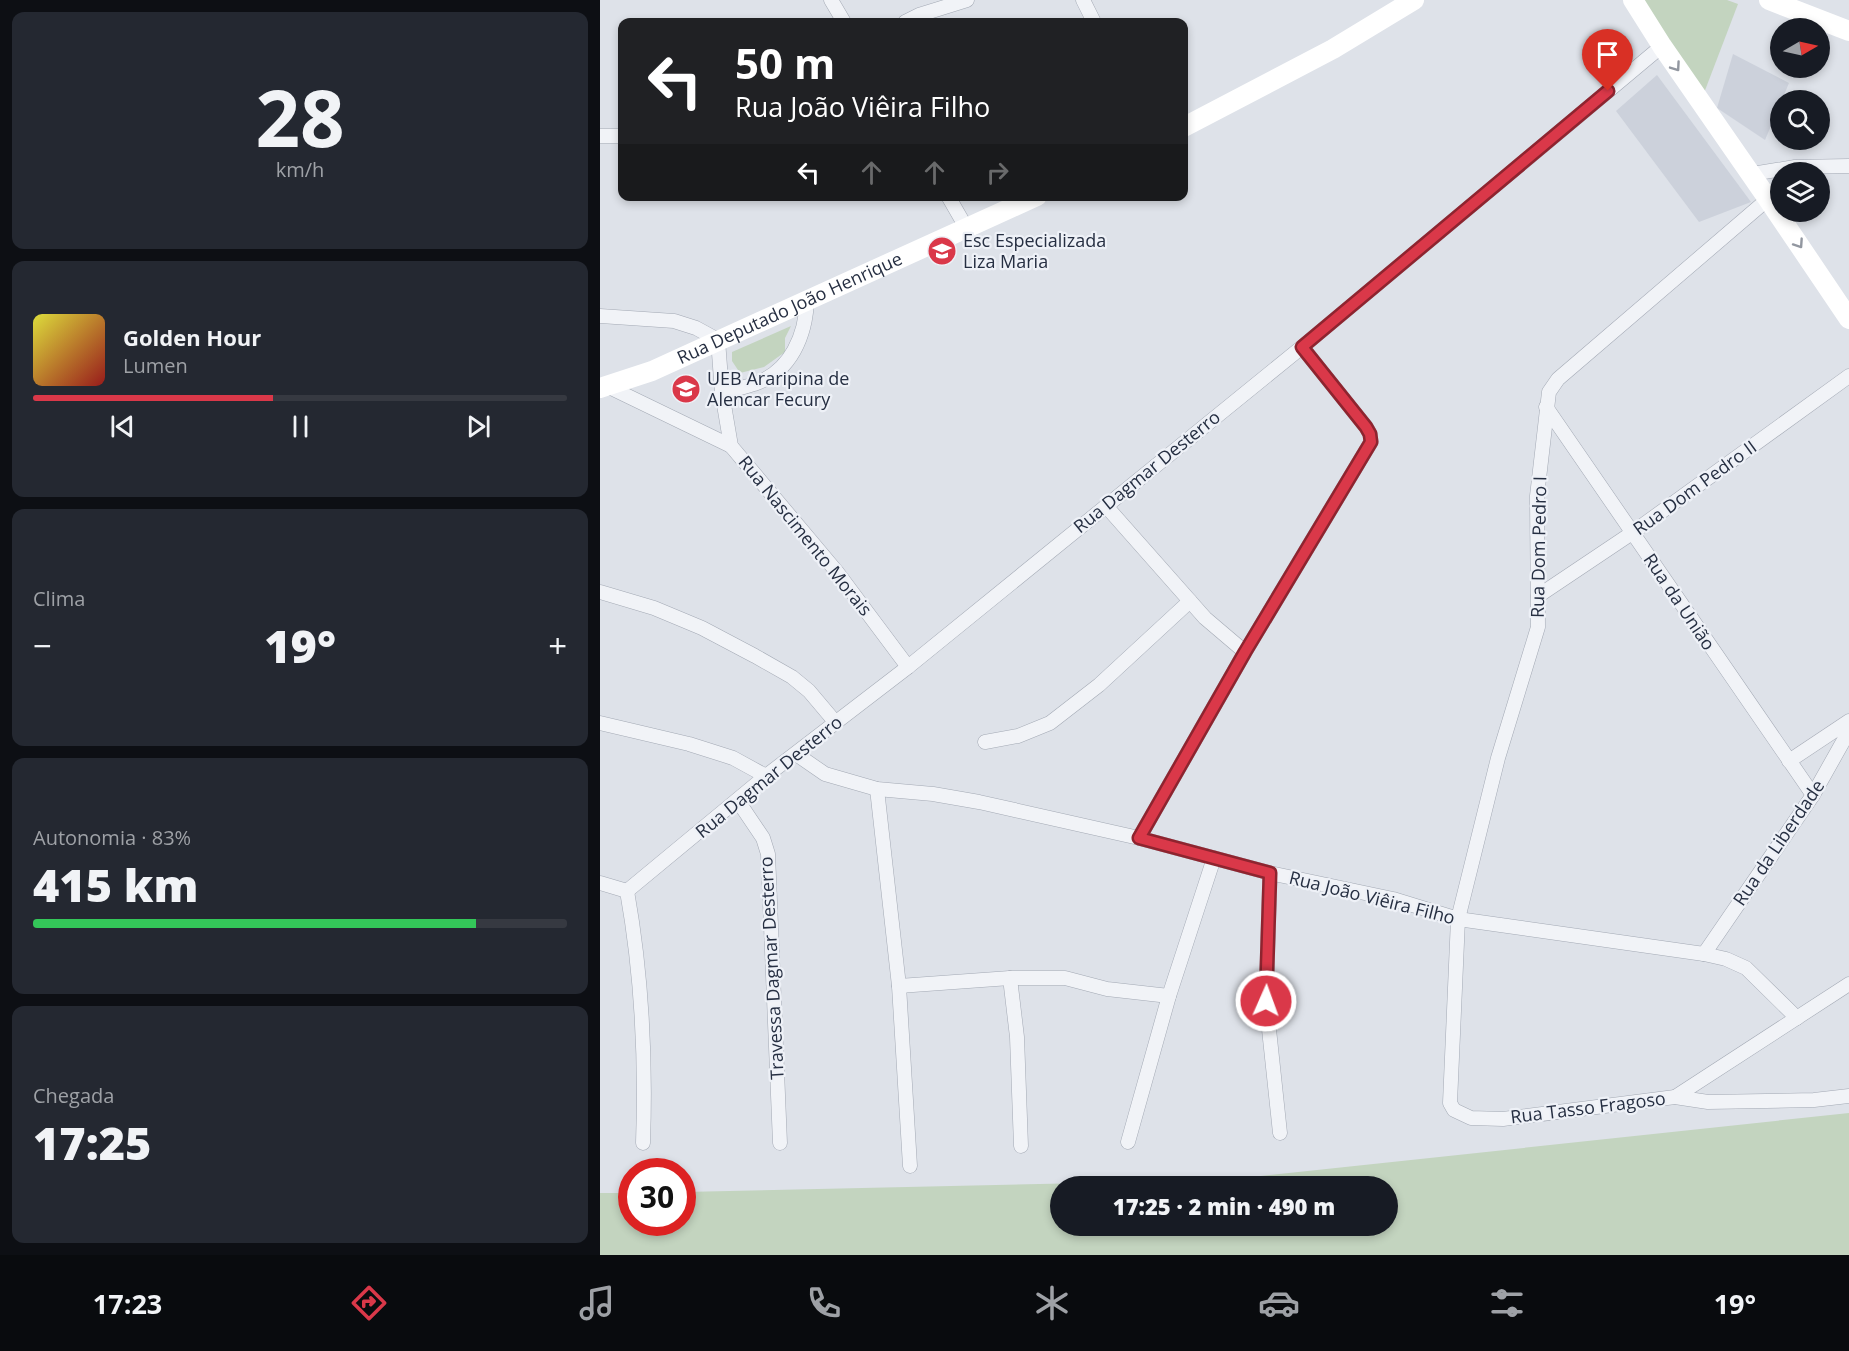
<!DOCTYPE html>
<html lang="pt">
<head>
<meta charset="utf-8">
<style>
  body { margin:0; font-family:"Open Sans",sans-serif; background:#242831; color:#f1f3f6; height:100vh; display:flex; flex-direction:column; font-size:22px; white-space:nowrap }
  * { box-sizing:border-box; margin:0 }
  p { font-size:20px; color:#9ea1a6 }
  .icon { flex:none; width:33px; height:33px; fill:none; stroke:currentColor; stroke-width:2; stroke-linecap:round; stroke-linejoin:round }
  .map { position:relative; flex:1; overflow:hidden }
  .sheet { display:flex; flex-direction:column; gap:12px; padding:12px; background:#0d0f14; width:600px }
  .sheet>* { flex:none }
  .banner { position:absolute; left:18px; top:18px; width:570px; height:183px; border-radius:12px; box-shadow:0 3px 9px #0003; background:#202124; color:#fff; overflow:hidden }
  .needle { width:39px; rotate:81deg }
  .controls { position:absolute; left:1170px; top:18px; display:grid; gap:12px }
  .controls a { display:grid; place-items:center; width:60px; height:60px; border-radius:50%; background:#171b24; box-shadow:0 3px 9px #0003; font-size:30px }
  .speed { position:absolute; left:18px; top:1158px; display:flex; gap:12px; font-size:30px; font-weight:700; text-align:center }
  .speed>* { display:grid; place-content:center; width:78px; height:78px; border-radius:50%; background:#171b24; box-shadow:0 3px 9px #0003; line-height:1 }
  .speed .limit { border:9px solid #d22; background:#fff; color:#111 }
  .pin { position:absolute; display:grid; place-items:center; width:51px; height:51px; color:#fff; margin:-62px -26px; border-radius:50% 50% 50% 0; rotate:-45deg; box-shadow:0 0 6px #0007 }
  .pin .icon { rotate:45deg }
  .me { position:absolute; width:66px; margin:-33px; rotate:2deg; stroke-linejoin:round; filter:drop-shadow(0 0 4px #0008) }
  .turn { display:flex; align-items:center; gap:21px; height:126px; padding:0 18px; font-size:27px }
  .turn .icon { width:78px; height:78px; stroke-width:2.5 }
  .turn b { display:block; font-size:42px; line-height:51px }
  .lanes { display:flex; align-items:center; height:57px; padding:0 18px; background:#0003; justify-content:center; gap:30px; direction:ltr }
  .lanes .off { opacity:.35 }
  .big { font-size:45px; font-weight:800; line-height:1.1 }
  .sheet .card { flex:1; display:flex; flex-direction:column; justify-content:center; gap:9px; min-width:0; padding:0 21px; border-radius:12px; background:#242831 }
  .sheet .dial { align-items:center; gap:0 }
  .dial b { font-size:78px; line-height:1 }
  .song { display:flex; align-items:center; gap:18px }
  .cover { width:72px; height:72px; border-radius:9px; background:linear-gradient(135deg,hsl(60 70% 55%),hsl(0 70% 35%)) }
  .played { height:6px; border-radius:3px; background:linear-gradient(90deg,#da3849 45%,#363941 45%) }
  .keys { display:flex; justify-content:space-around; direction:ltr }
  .heat { display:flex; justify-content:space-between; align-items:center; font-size:33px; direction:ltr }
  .charge { height:9px; border-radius:4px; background:linear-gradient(90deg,#34c759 83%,#363941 0) }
  .trip { position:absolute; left:450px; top:1176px; width:348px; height:60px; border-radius:30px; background:#171b24; box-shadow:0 3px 9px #0003; font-weight:800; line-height:60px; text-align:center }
  .tab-bar { display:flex; height:96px; justify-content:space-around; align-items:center; background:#090b0e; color:#9ea1a6 }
  .tab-bar .icon { width:42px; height:42px }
  .tab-bar .active { color:#da3849 }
  .tab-bar b { font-size:27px; color:#f1f3f6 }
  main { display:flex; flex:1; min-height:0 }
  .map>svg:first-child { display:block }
</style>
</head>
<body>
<main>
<section class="sheet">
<div class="card dial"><b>28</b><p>km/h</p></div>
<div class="card">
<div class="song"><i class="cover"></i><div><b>Golden Hour</b><p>Lumen</p></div></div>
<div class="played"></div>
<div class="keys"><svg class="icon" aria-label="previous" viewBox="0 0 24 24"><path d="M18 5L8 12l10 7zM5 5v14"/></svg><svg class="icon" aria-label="pause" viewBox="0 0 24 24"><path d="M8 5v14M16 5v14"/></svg><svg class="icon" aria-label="next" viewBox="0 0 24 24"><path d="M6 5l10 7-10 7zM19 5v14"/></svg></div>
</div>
<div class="card"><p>Clima</p>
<div class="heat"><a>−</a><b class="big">19°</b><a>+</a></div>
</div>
<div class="card"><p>Autonomia · 83%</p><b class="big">415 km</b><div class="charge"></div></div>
<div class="card"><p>Chegada</p><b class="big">17:25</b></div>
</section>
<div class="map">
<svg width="1249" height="1255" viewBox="0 0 1249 1255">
  <rect width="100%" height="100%" fill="#dee2e9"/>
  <!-- built -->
  <g fill="#ccd1db">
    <polygon points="1133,54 1189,83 1165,140 1117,108"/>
    <polygon points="1057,75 1151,202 1099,222 1016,111"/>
  </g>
  <!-- green -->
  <g fill="#c3d4bf" fill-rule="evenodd">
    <polygon points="1041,0 1127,0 1138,4 1104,93"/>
    <polygon points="191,326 185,338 185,352 164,367 140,373 132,361 132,352"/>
    <path d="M1249,1113V1255H0V1193H31L32,1222H82L83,1192L624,1180ZM460,1186H788V1226H460Z"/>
  </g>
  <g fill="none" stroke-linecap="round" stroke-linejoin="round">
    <!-- minor casing -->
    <g stroke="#a3a9b4" stroke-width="15">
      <g id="minor">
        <polyline points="231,0 244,22"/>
        <polyline points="483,0 494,22"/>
        <polyline points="305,22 319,15 367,0"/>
        <polyline points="0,136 22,136"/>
        <polyline points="1152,174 1195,167 1249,166"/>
        <polyline points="348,196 367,229"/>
        <polyline points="1168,199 958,379 949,392 937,496 938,627 898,758 858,919 850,1103 854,1110 871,1118 903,1119 1075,1097 1108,1102 1214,1100 1249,1096"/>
        <polyline points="0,316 74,321 96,328 118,340 122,393 131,446 237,572 308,667"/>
        <polyline points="7,386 131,446"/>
        <path d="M122,393C132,390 143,388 154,384C191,372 206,335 207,299"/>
        <polyline points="946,407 1213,795"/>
        <polyline points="506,506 605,618 645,652"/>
        <polyline points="0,592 54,608 102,628 155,656 192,677 209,691 236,723"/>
        <polyline points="938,596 1032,533 1249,376"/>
        <polyline points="0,723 89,744 133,758 166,776"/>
        <polyline points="385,742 418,736 450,723 499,685 590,601"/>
        <polyline points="196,754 225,774 277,789 333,794 379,802 539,838 670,873 793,899 858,919 1104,954 1126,959 1146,968 1197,1018"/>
        <polyline points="1189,761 1249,721"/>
        <polyline points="277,789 299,986 310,1166"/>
        <polyline points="138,801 163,838 168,854 180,1143"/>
        <polyline points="539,838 645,652 771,442 770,434 766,427 702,347"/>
        <polyline points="670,873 666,1001 680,1133"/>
        <polyline points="0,883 27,891"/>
        <polyline points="27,891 166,776 308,667 702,347 1062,46"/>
        <path d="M27,891C42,975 46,1058 43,1143"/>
        <polyline points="1104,954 1213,795 1249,731"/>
        <polyline points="410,978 417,1037 421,1146"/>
        <polyline points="299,986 410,978 465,978 507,989 569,996"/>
        <polyline points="1075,1097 1249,984"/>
        <polyline points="528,1142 569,996 614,858"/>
      </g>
    </g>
    <!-- minor -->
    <use href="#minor" stroke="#f1f3f7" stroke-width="14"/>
    <!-- secondary -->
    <g stroke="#fff" stroke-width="20">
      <polyline points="1033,0 1062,46 1168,199 1249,319"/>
      <polyline points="1169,0 1249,31"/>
      <polyline points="584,127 733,49 814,0"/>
      <path id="s1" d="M0,388L52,371L437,196"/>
    </g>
  </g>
  <!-- one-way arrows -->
  <defs><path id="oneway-chevron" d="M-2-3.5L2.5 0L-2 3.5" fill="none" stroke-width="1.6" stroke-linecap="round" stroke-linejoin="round" transform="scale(1.5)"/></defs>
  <g stroke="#9297a0">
    <use href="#oneway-chevron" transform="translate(1076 67) rotate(55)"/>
    <use href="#oneway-chevron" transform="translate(1199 244) rotate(56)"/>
  </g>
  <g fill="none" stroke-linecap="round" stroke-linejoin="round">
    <!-- route casing -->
    <g stroke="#8e242f" stroke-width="15">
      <polyline id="route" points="666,1001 670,873 539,838 645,652 771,442 770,434 766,427 702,347 1008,91"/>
    </g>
    <!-- route -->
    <use href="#route" stroke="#da3849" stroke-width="10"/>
  </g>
  <!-- icons -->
  <defs>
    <g id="school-disc" transform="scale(1.5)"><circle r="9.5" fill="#da3849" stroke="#eef1f7"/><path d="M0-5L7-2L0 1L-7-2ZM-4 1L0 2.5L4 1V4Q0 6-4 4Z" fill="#fff"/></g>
  </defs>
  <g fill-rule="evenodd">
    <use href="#school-disc" x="342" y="251"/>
    <use href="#school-disc" x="86" y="389"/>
  </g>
  <g text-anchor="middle" stroke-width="4.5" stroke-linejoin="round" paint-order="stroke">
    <!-- poi labels -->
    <g font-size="18" fill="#262f42" stroke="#eef1f7" text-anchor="start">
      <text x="363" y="247">Esc Especializada<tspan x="363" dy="21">Liza Maria</tspan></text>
      <text x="107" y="385">UEB Araripina de<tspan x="107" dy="21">Alencar Fecury</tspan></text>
    </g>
    <!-- street labels -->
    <g font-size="18" fill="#262f42" stroke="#eef1f7">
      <text dy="6" stroke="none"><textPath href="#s1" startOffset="206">Rua Deputado João Henrique</textPath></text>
      <text transform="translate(547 472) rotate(-39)" y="6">Rua Dagmar Desterro</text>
      <text transform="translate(1095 488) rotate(-36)" y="6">Rua Dom Pedro II</text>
      <text transform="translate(205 536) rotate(51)" y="6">Rua Nascimento Morais</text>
      <text transform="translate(939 547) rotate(-89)" y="6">Rua Dom Pedro I</text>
      <text transform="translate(1079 602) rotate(56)" y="6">Rua da União</text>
      <text transform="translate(169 777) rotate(-39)" y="6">Rua Dagmar Desterro</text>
      <text transform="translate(1179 843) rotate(-56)" y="6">Rua da Liberdade</text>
      <text transform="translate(772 898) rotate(14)" y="6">Rua João Viêira Filho</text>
      <text transform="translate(172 968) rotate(-93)" y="6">Travessa Dagmar Desterro</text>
      <text transform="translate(988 1108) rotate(-7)" y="6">Rua Tasso Fragoso</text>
    </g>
  </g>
</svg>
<div class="controls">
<a><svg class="needle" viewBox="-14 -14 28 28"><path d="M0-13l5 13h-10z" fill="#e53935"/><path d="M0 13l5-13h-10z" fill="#9ea1a6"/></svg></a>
<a><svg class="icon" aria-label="search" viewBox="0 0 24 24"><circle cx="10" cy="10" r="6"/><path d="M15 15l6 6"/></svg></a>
<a><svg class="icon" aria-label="layers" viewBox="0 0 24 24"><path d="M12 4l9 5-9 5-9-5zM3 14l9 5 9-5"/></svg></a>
</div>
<div class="speed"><div class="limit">30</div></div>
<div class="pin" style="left:1008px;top:91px;background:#d93025"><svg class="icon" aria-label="arrive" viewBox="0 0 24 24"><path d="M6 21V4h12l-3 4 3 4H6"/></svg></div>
<svg class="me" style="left:666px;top:1001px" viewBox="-20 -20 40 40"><circle r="17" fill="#da3849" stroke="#fff" stroke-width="3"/><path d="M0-11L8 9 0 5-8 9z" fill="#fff"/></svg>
<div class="trip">17:25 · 2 min · 490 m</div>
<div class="banner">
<div class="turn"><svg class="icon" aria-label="left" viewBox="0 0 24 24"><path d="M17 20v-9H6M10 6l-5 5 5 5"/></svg><div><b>50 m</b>Rua João Viêira Filho</div></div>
<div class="lanes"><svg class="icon" aria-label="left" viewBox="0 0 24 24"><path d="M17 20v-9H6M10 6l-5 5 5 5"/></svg><svg class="icon off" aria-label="ahead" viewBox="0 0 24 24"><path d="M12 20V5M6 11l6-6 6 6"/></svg><svg class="icon off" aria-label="ahead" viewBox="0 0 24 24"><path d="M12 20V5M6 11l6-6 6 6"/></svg><svg class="icon off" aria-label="right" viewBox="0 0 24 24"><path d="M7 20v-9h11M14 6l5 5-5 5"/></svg></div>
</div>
</div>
</main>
<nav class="tab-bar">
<b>17:23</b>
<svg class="icon active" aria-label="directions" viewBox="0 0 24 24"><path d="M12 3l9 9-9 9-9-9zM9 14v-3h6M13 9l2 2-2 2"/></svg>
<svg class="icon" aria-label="music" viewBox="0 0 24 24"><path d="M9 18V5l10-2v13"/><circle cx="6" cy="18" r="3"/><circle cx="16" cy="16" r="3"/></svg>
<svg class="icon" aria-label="phone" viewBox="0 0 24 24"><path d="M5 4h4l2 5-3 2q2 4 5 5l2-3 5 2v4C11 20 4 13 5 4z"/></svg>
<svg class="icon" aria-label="climate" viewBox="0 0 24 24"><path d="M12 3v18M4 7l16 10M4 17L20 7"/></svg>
<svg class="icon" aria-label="car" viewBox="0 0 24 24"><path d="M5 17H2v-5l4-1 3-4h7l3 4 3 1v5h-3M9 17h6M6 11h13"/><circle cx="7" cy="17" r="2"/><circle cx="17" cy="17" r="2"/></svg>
<svg class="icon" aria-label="filters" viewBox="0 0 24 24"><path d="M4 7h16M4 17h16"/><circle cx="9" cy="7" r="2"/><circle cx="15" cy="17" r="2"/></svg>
<b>19°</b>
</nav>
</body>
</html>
